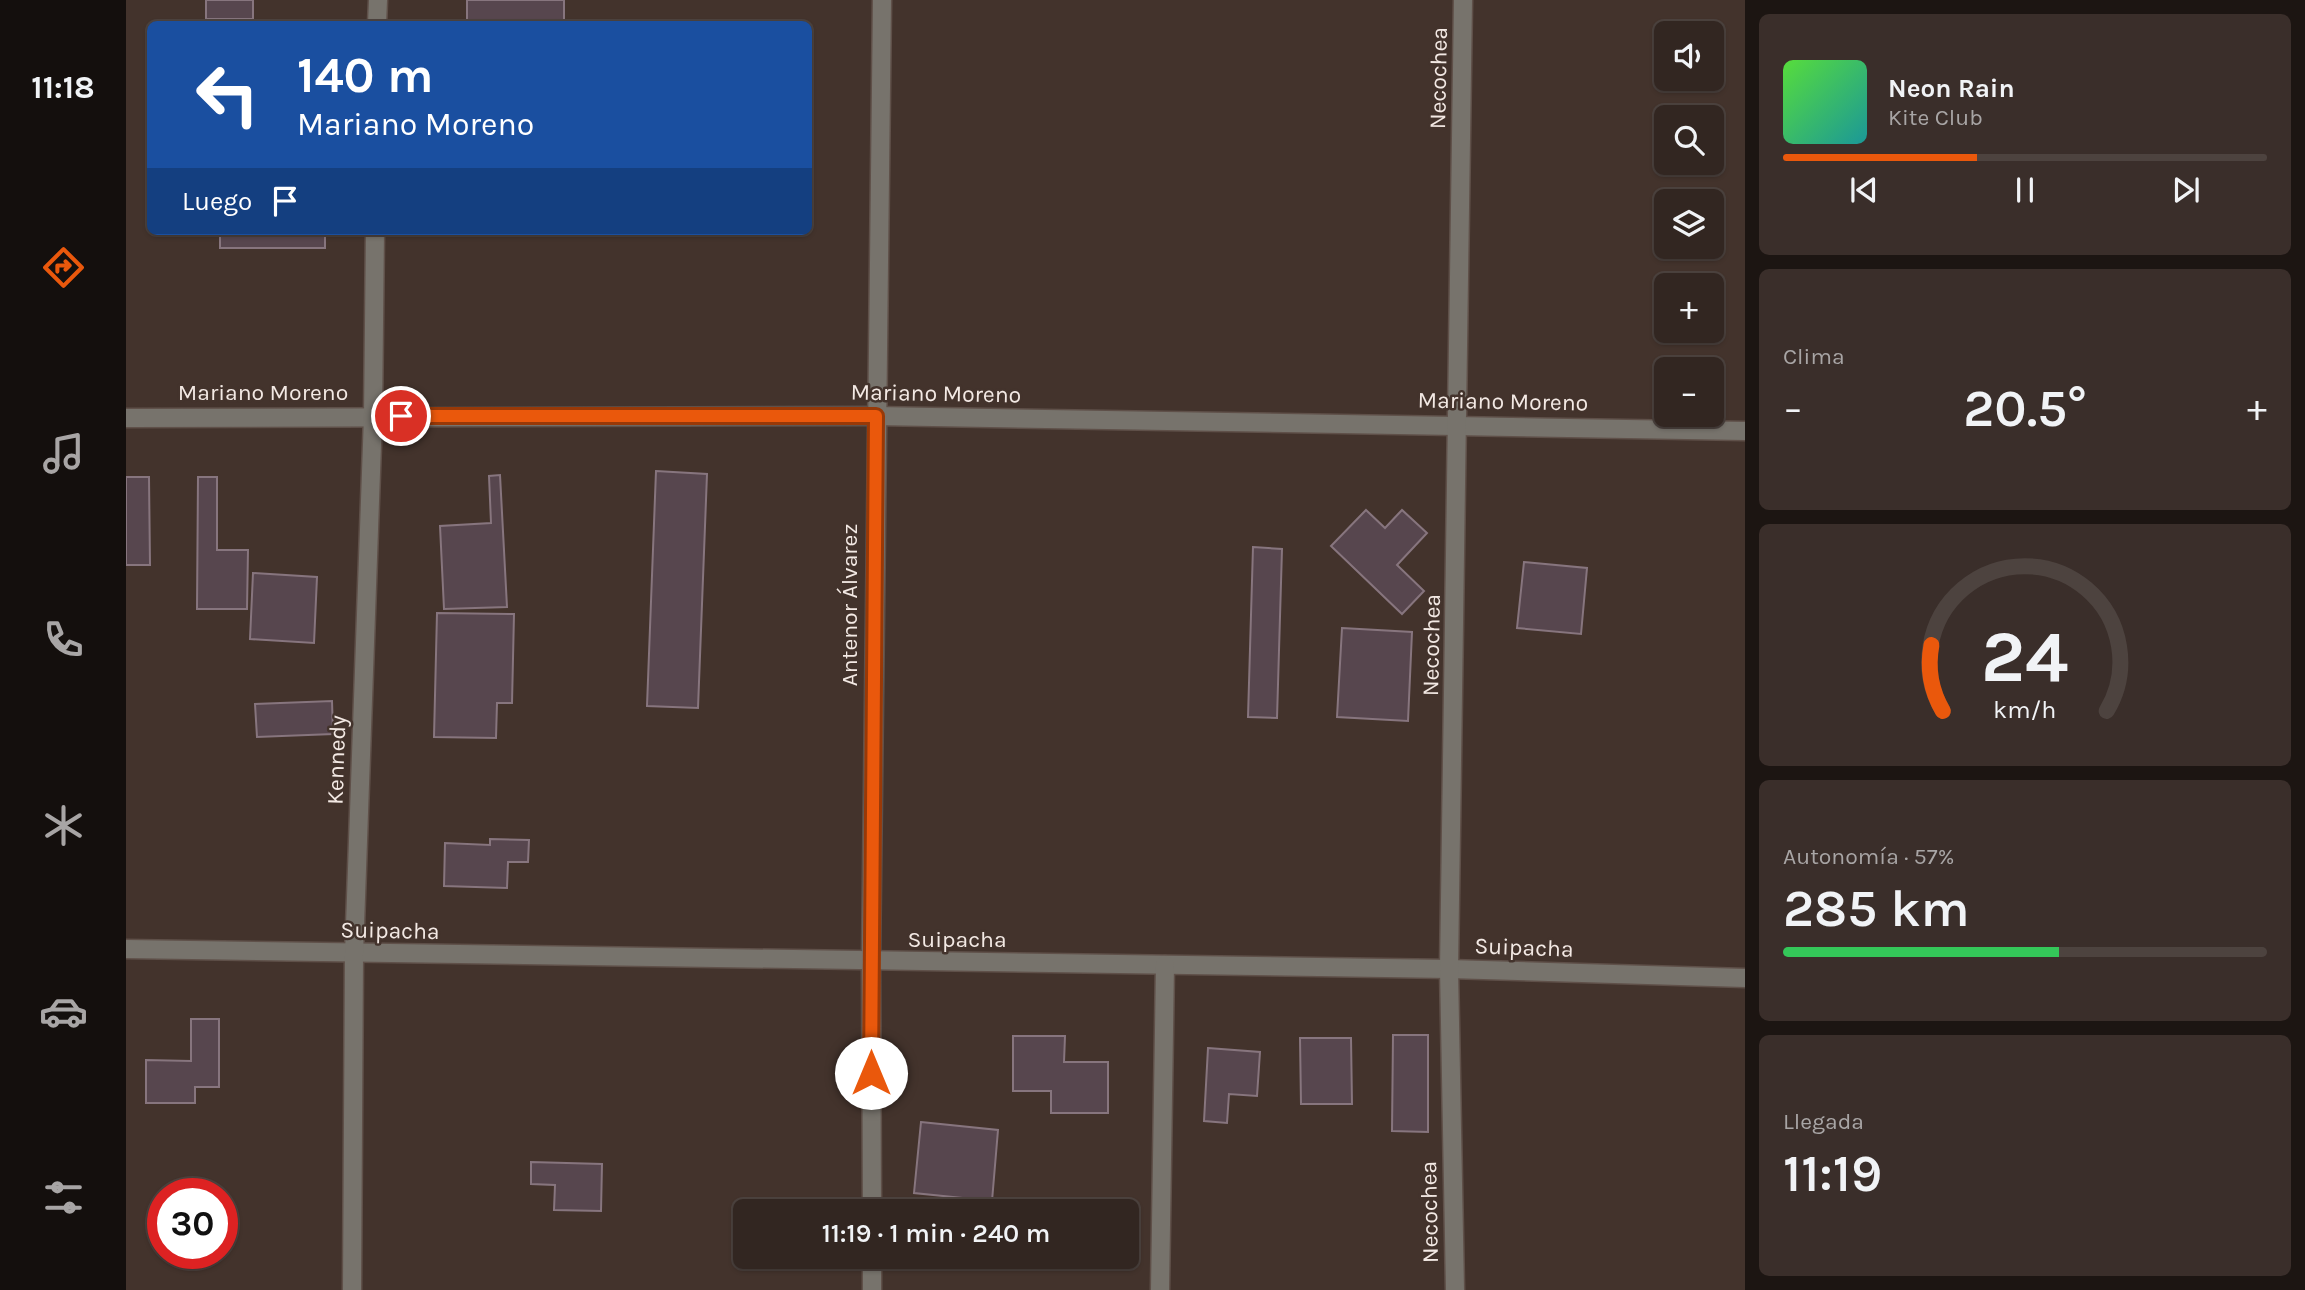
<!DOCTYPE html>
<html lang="es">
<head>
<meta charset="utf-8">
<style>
  body { margin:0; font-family:Karla,sans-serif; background:#3a2e2a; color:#f1f3f6; height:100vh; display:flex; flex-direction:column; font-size:26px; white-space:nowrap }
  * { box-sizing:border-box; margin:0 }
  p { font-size:23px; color:#a8a5a5 }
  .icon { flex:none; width:38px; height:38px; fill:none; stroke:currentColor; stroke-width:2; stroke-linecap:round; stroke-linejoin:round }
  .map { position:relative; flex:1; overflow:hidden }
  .panel { display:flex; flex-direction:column; gap:14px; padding:14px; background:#1c1512; width:560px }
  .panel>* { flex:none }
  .top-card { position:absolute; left:21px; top:21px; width:665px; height:214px; border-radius:10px; box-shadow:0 2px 5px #0004,0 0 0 2px #4d433f; background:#1a4fa0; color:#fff; overflow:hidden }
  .controls { position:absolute; left:1528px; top:21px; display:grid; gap:14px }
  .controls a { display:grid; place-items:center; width:70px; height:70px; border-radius:10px; background:#322621; box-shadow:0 2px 5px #0004,0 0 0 2px #4d433f; font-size:35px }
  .speed { position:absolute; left:21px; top:1178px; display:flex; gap:14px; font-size:35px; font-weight:700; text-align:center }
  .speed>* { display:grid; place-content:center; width:91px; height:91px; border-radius:50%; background:#322621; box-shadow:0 2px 5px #0004,0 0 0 2px #4d433f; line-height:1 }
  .speed .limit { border:10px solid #d22; background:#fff; color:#111 }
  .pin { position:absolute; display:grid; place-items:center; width:60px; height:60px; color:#fff; margin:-30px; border:4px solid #fff; border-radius:50%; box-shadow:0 2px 7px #0007 }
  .me { position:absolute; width:77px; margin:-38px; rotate:0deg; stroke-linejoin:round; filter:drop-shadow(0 0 5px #0008) }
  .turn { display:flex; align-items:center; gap:24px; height:147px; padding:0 35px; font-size:32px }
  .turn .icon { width:91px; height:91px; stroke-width:2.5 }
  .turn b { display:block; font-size:49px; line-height:60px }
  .then { display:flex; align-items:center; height:66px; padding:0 35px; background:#0003; gap:14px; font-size:26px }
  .big { font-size:52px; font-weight:600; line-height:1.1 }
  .panel .widget { flex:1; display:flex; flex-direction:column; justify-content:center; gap:10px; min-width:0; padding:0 24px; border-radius:10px; background:#3a2e2a }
  .panel .dial { align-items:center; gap:0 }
  .dial svg { height:182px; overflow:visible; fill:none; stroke:#4d433f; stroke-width:7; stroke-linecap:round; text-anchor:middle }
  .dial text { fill:#f1f3f6; stroke:none }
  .song { display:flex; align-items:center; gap:21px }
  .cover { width:84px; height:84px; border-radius:10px; background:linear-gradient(135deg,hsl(110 70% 55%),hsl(180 70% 35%)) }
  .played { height:7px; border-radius:4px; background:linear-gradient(90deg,#ea580c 40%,#4d433f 40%) }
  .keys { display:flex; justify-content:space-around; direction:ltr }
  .heat { display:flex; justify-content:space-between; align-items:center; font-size:38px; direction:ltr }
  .charge { height:10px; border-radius:5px; background:linear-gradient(90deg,#34c759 57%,#4d433f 0) }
  .trip { position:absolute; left:607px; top:1199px; width:406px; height:70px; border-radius:10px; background:#322621; box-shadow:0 2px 5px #0004,0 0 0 2px #4d433f; font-weight:600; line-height:70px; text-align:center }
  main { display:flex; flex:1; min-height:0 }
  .menu { display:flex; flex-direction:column; width:126px; justify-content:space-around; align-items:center; background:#140f0d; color:#a8a5a5 }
  .menu .icon { width:49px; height:49px }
  .menu .active { color:#ea580c }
  .menu b { font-size:32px; color:#f1f3f6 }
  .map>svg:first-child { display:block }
</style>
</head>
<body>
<main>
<nav class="menu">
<b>11:18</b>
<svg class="icon active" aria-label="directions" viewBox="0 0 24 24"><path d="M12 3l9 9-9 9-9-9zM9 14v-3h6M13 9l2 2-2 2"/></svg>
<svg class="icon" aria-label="music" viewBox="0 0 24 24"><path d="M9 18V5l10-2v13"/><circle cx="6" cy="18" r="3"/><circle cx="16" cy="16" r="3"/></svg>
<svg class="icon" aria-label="phone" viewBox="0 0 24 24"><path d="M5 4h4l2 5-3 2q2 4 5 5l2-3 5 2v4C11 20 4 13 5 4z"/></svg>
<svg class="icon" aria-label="climate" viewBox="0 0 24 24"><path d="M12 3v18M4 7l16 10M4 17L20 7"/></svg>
<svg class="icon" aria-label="car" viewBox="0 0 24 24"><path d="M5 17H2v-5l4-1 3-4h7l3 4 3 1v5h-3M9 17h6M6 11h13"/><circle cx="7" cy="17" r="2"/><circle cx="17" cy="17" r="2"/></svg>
<svg class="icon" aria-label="filters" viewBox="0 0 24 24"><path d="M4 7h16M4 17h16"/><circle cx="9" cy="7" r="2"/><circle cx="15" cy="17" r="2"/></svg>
</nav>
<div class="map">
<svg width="1619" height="1290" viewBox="0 0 1619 1290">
  <rect width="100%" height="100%" fill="#43332c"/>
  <!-- building -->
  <g fill="#57464e" stroke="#87757e" stroke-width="2">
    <rect x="80" y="0" width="47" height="19"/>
    <polygon points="341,0 438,0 438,22 341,20"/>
    <rect x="94" y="231" width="105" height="17"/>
    <polygon points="530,471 581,474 572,708 521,706"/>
    <polygon points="374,475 381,607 318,609 314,526 365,523 363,476"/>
    <polygon points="0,477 23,477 24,565 0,565"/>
    <polygon points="72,477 91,477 91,550 122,550 121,609 71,609"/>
    <polygon points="1240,510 1259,528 1276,510 1301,533 1271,565 1298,591 1276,614 1205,546"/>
    <polygon points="1127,547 1156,549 1151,718 1122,717"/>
    <polygon points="1398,562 1461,568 1455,634 1391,628"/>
    <polygon points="127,573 191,577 188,643 124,639"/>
    <polygon points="311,613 388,614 386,703 371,703 370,738 308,737"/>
    <polygon points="1216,628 1286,632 1282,721 1211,717"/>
    <polygon points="206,701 207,734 131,737 129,704"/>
    <polygon points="364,839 403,840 402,862 382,862 381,888 318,886 319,843 364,845"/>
    <polygon points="65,1019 93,1019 93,1087 69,1087 69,1103 20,1103 20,1060 65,1061"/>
    <polygon points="1267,1035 1302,1035 1302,1132 1266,1131"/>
    <polygon points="887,1036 939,1036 938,1062 982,1062 982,1113 925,1113 925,1091 887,1091"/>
    <polygon points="1174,1038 1225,1038 1226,1104 1175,1104"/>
    <polygon points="1082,1048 1134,1052 1131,1096 1103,1094 1101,1123 1078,1121"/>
    <polygon points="795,1122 872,1130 866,1201 788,1193"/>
    <polygon points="405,1162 476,1164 475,1211 428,1210 429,1185 405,1184"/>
  </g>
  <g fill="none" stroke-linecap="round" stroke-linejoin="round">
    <!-- street casing -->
    <g stroke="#5f5049" stroke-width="21">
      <g id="street">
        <polyline points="251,24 252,0"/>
        <polyline points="0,418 750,416 1619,431"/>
        <polyline points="0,949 1323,969 1619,978"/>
        <polyline points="746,1211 745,963 756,0"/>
        <polyline points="746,1256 746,1290"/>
        <polyline points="226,1290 228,954 247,416 249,231"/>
        <polyline points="1034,1290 1039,965"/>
        <polyline points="1329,1290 1323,969 1337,0"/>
      </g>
    </g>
    <!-- street -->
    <use href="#street" stroke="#77736c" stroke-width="18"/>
  </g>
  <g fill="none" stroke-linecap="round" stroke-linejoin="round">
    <!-- route casing -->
    <g stroke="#983908" stroke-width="18">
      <polyline id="route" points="275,416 750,416 745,1073"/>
    </g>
    <!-- route -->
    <use href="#route" stroke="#ea580c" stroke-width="12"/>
  </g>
  <g text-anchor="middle" stroke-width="5" stroke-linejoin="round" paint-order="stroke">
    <!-- street labels -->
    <g font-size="23" fill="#f3e9e4" stroke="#43332c">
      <text transform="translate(1312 78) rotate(-89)" y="8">Necochea</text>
      <text x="137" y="400">Mariano Moreno</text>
      <text transform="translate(810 393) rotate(1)" y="8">Mariano Moreno</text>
      <text transform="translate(1377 401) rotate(1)" y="8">Mariano Moreno</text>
      <text transform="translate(723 605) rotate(-90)" y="8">Antenor Álvarez</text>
      <text transform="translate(1305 645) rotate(-89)" y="8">Necochea</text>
      <text transform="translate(210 760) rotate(-88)" y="8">Kennedy</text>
      <text transform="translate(264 930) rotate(1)" y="8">Suipacha</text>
      <text x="831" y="947">Suipacha</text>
      <text transform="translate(1398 947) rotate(2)" y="8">Suipacha</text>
      <text transform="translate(1303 1212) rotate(-91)" y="8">Necochea</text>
    </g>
  </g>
</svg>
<div class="controls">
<a><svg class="icon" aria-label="sound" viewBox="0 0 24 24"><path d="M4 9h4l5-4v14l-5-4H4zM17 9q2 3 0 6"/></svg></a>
<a><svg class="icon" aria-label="search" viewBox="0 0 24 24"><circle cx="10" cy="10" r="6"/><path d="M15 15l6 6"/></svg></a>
<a><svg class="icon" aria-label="layers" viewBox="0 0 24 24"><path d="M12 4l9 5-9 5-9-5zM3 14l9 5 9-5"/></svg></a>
<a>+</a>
<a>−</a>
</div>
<div class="speed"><div class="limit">30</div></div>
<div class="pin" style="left:275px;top:416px;background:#d93025"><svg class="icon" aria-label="arrive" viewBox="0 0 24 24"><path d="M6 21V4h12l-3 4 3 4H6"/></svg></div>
<svg class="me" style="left:745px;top:1073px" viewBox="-20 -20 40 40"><circle r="19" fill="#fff"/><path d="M0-13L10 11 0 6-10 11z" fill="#ea580c"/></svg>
<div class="trip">11:19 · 1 min · 240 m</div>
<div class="top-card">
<div class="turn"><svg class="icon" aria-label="left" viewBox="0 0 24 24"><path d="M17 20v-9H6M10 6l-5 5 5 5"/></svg><div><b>140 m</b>Mariano Moreno</div></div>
<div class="then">Luego<svg class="icon" aria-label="arrive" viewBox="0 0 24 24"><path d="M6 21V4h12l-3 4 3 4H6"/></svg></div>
</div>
</div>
<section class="panel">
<div class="widget">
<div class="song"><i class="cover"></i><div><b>Neon Rain</b><p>Kite Club</p></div></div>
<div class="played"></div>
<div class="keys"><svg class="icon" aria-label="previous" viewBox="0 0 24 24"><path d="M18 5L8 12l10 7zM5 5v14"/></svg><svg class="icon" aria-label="pause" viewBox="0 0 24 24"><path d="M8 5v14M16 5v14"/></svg><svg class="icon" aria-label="next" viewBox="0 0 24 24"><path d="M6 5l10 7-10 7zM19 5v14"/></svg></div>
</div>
<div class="widget"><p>Clima</p>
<div class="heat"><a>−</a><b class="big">20.5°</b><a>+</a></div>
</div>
<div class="widget dial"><svg viewBox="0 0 100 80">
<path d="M14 69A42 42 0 1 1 86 69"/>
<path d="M14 69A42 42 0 0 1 9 40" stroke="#ea580c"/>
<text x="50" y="56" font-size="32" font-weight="700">24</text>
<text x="50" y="72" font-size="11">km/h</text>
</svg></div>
<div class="widget"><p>Autonomía · 57%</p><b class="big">285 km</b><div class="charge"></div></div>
<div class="widget"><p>Llegada</p><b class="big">11:19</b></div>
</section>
</main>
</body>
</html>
